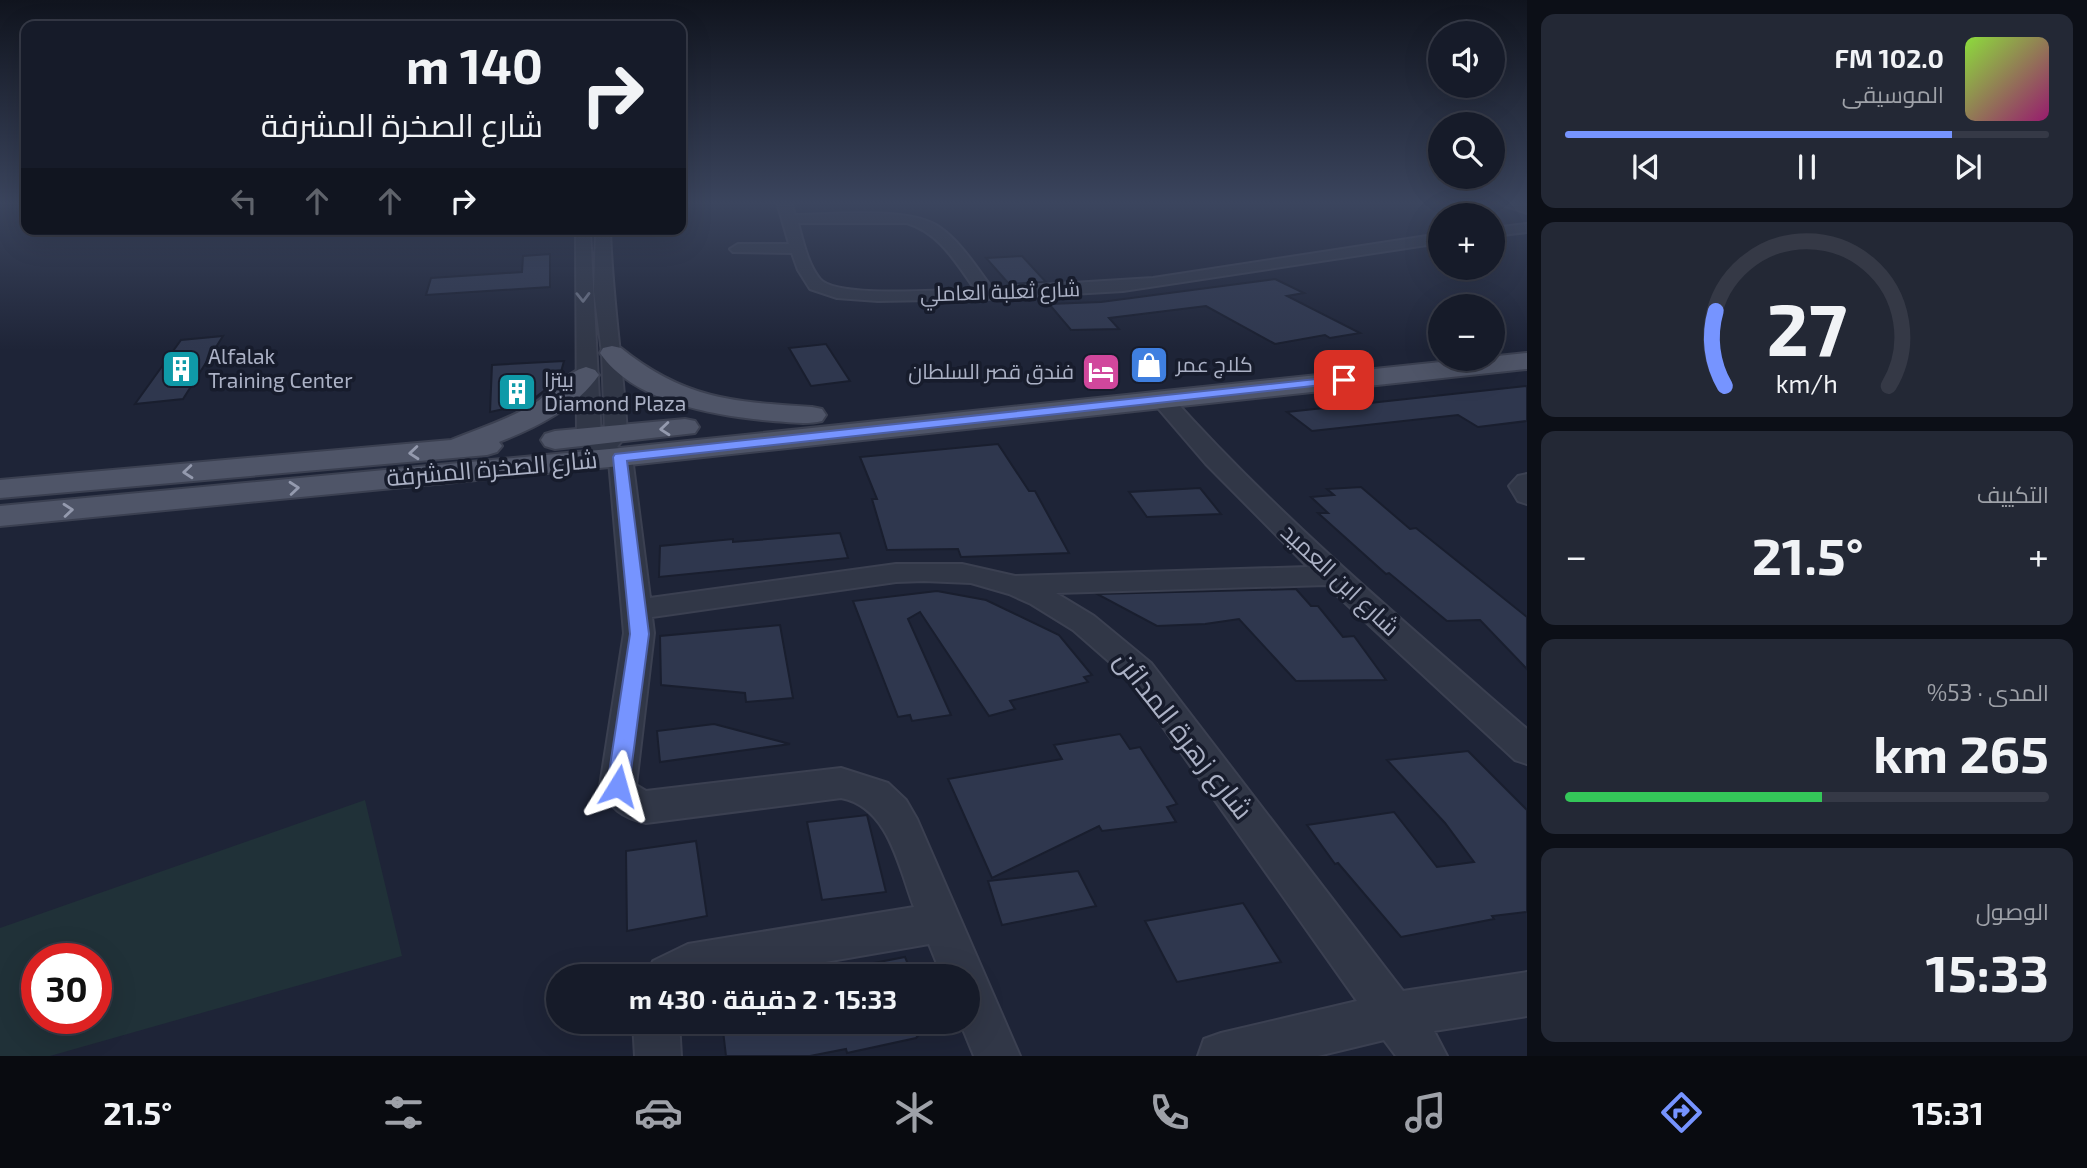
<!DOCTYPE html>
<html lang="ar">
<head>
<meta charset="utf-8">
<style>
  body { margin:0; font-family:"Exo 2",Cairo,sans-serif; background:#232835; color:#f1f3f6; direction:rtl; height:100vh; display:flex; flex-direction:column; font-size:26px; white-space:nowrap }
  * { box-sizing:border-box; margin:0 }
  p { font-size:23px; color:#9ea1a8 }
  .icon { flex:none; width:38px; height:38px; fill:none; stroke:currentColor; stroke-width:2; stroke-linecap:round; stroke-linejoin:round }
  .map { position:relative; flex:1; overflow:hidden; direction:ltr }
  .details { display:flex; flex-direction:column; gap:14px; padding:14px; background:#0c0f17; width:560px }
  .details>* { flex:none }
  .banner { position:absolute; left:21px; top:21px; width:665px; height:214px; border-radius:14px; box-shadow:0 7px 28px #0002,0 0 0 2px #353946; direction:rtl; background:#161b29; color:#f1f3f6; overflow:hidden }
  .buttons { position:absolute; left:1428px; top:21px; display:grid; gap:14px }
  .buttons a { display:grid; place-items:center; width:77px; height:77px; border-radius:50%; background:#161b29; box-shadow:0 7px 28px #0002,0 0 0 2px #353946; font-size:35px }
  .speed { position:absolute; left:21px; top:943px; display:flex; gap:14px; font-size:35px; font-weight:700; text-align:center }
  .speed>* { display:grid; place-content:center; width:91px; height:91px; border-radius:50%; background:#161b29; box-shadow:0 7px 28px #0002,0 0 0 2px #353946; line-height:1 }
  .speed .limit { border:10px solid #d22; background:#fff; color:#111 }
  .pin { position:absolute; display:grid; place-items:center; width:60px; height:60px; color:#fff; margin:-30px; border-radius:14px; box-shadow:0 4px 10px #0006 }
  .me { position:absolute; width:77px; margin:-38px; rotate:8deg; stroke-linejoin:round; filter:drop-shadow(0 0 5px #0008) }
  .turn { display:flex; align-items:center; gap:24px; height:147px; padding:0 28px; font-size:32px }
  .turn .icon { width:91px; height:91px; stroke-width:2.5 }
  .turn b { display:block; font-size:49px; line-height:60px }
  .lanes { display:flex; align-items:center; height:66px; padding:0 28px; background:#0003; justify-content:center; gap:35px; direction:ltr }
  .lanes .off { opacity:.35 }
  .big { font-size:52px; font-weight:700; line-height:1.1 }
  .details .widget { flex:1; display:flex; flex-direction:column; justify-content:center; gap:10px; min-width:0; padding:0 24px; border-radius:14px; background:#232835 }
  .details .dial { align-items:center; gap:0 }
  .dial svg { height:182px; overflow:visible; fill:none; stroke:#353946; stroke-width:7; stroke-linecap:round; text-anchor:middle }
  .dial text { fill:#f1f3f6; stroke:none }
  .song { display:flex; align-items:center; gap:21px }
  .cover { width:84px; height:84px; border-radius:10px; background:linear-gradient(135deg,hsl(90 70% 55%),hsl(320 70% 35%)) }
  .played { height:7px; border-radius:4px; background:linear-gradient(90deg,#7694ff 80%,#353946 80%) }
  .keys { display:flex; justify-content:space-around; direction:ltr }
  .heat { display:flex; justify-content:space-between; align-items:center; font-size:38px; direction:ltr }
  .charge { height:10px; border-radius:5px; background:linear-gradient(90deg,#34c759 53%,#353946 0) }
  .trip { position:absolute; left:546px; top:964px; width:434px; height:70px; border-radius:35px; background:#161b29; box-shadow:0 7px 28px #0002,0 0 0 2px #353946; font-weight:700; line-height:70px; text-align:center; direction:rtl }
  .dock { display:flex; height:112px; justify-content:space-around; align-items:center; background:#090b10; color:#9ea1a8 }
  .dock .icon { width:49px; height:49px }
  .dock .current { color:#7694ff }
  .dock b { font-size:32px; color:#f1f3f6 }
  main { display:flex; flex:1; min-height:0 }
  .map>svg:first-child { display:block }
</style>
</head>
<body>
<main>
<section class="details">
<div class="widget">
<div class="song"><i class="cover"></i><div><b>102.0 FM</b><p>الموسيقى</p></div></div>
<div class="played"></div>
<div class="keys"><svg class="icon" aria-label="previous" viewBox="0 0 24 24"><path d="M18 5L8 12l10 7zM5 5v14"/></svg><svg class="icon" aria-label="pause" viewBox="0 0 24 24"><path d="M8 5v14M16 5v14"/></svg><svg class="icon" aria-label="next" viewBox="0 0 24 24"><path d="M6 5l10 7-10 7zM19 5v14"/></svg></div>
</div>
<div class="widget dial"><svg viewBox="0 0 100 80">
<path d="M14 69A42 42 0 1 1 86 69"/>
<path d="M14 69A42 42 0 0 1 10 36" stroke="#7694ff"/>
<text x="50" y="56" font-size="32" font-weight="700">27</text>
<text x="50" y="72" font-size="11">km/h</text>
</svg></div>
<div class="widget"><p>التكييف</p>
<div class="heat"><a>−</a><b class="big">21.5°</b><a>+</a></div>
</div>
<div class="widget"><p>المدى · 53%</p><b class="big">265 km</b><div class="charge"></div></div>
<div class="widget"><p>الوصول</p><b class="big">15:33</b></div>
</section>
<div class="map">
<svg width="1527" height="1056" viewBox="0 0 1527 1056">
  <rect width="100%" height="100%" fill="#1e2437"/>
  <!-- green -->
  <path fill="#203138" fill-rule="evenodd" d="M365,800L402,956L50,1056H0V928ZM37,959H96V1018H37Z"/>
  <!-- building -->
  <g fill="#2f374e" stroke="#191e2e" stroke-width="2">
    <polygon points="550,254 550,287 426,295 431,278 522,272 523,256"/>
    <polygon points="1022,256 1046,282 1009,284 986,258"/>
    <polygon points="1275,279 1304,293 1287,296 1360,333 1330,338 1325,335 1275,344 1206,306 1109,318 1119,329 1071,330 1049,304 1101,302"/>
    <polygon points="223,336 183,399 135,404 181,340"/>
    <polygon points="826,344 850,381 811,386 789,348"/>
    <polygon points="564,361 559,379 527,404 490,412 492,365"/>
    <polygon points="1527,386 1527,421 1478,427 1458,415 1312,431 1287,412"/>
    <polygon points="998,444 1029,491 1035,491 1069,553 961,557 958,549 887,550 872,499 877,499 860,457"/>
    <polygon points="1361,487 1410,529 1416,528 1527,617 1527,669 1480,620 1447,621 1389,573 1386,574 1318,513 1328,513 1311,497 1334,495 1327,489"/>
    <polygon points="1200,488 1221,514 1147,517 1129,492"/>
    <polygon points="840,533 848,558 659,577 660,546 733,539 733,542"/>
    <polygon points="1296,589 1311,606 1318,606 1343,637 1354,636 1386,680 1296,681 1239,619 1205,624 1157,626 1097,594"/>
    <polygon points="937,591 986,600 1059,635 1092,675 1084,677 1088,682 1010,701 1015,709 989,716 920,612 908,619 951,715 912,721 910,715 898,717 853,601"/>
    <polygon points="780,625 793,698 746,702 745,693 661,685 660,636"/>
    <polygon points="714,724 790,744 660,762 657,731"/>
    <polygon points="1120,734 1130,749 1140,747 1177,804 1167,807 1176,822 1102,831 1099,826 992,878 948,779 1062,759 1054,745"/>
    <polygon points="1468,751 1527,810 1527,912 1492,916 1494,919 1401,937 1338,863 1335,864 1307,825 1394,812 1437,867 1474,862 1445,823 1387,760"/>
    <polygon points="867,815 886,892 822,900 807,822"/>
    <polygon points="696,841 707,916 627,931 626,851"/>
    <polygon points="1078,871 1096,906 1002,925 988,881"/>
    <polygon points="1243,903 1281,962 1177,982 1145,921"/>
    <polygon points="905,957 913,976 849,976 848,968"/>
    <polygon points="722,1022 930,1022 916,1038 847,1053 846,1049 810,1056 726,1056"/>
  </g>
  <g fill="none" stroke-linecap="round" stroke-linejoin="round">
    <!-- minor casing -->
    <g stroke="#3b4051" stroke-width="4">
      <g id="minor">
        <path d="M777,202H791L795,215C832,215 909,206 939,227C961,242 976,267 992,288L1153,278L1440,234V243L1123,291L987,299L878,301L837,298L810,289L798,270L792,253L733,252L730,249L738,244H789ZM798,223H907C940,233 956,263 975,289C946,289 837,299 820,279C808,265 803,241 798,223Z"/>
        <polygon points="1501,202 1527,204 1527,213 1503,205"/>
        <polygon points="1527,224 1527,232 1493,236 1493,228"/>
        <path d="M576,229H590L601,437L605,433L602,353L594,291L596,229H610C612,298 623,365 627,434L617,447L628,452L632,457L650,598L896,564H962L1015,576L1308,567L1206,464L1151,400L1154,395H1170C1279,517 1404,622 1527,729V764L1515,760L1326,585L1056,593L1094,616L1151,663L1403,991L1527,972V1016L1434,1031L1447,1056H1396L1384,1040L1318,1056H1198L1204,1039L1221,1033L1357,1001L1129,679L1073,630L1031,604L1009,594L971,583L924,581L896,582L652,617L654,633L636,785L646,791L841,768L888,783L906,800L917,819L1020,1056H974L960,1022H968V976H942L929,944L744,976H646L653,961L688,944L914,907C899,868 889,807 841,798L646,823C621,817 611,809 600,786L624,633L609,461L591,459L587,454L589,451L577,437Z"/>
        <polygon points="1527,474 1527,504 1518,501 1509,486 1518,476"/>
        <polygon points="633,1022 679,1022 681,1056 635,1056"/>
      </g>
    </g>
    <!-- major casing -->
    <g stroke="#3b4051" stroke-width="4">
      <g id="major">
        <path d="M612,346L621,348C684,399 733,402 812,407L822,409L826,415L822,421C806,425 789,422 773,421C717,416 634,403 600,353L603,348Z"/>
        <polygon points="1527,353 1527,369 620,466 0,526 0,506 620,448"/>
        <path d="M586,367L595,370L599,375C576,408 535,428 499,442L502,446L497,452L487,455L0,498V480L451,440C478,429 507,420 532,405C550,394 566,372 586,367Z"/>
        <polygon points="685,419 695,421 699,427 695,433 555,449 545,446 541,440 545,434 555,431"/>
      </g>
    </g>
    <!-- minor -->
    <use href="#minor" fill="#313747" fill-rule="evenodd"/>
    <!-- major -->
    <use href="#major" fill="#4f5568" fill-rule="evenodd"/>
  </g>
  <!-- one-way arrows -->
  <defs><path id="oneway-chevron" d="M-2-3.5L2.5 0L-2 3.5" fill="none" stroke-width="1.6" stroke-linecap="round" stroke-linejoin="round" transform="scale(1.75)"/></defs>
  <use stroke="#747a8c" href="#oneway-chevron" transform="translate(583 297) rotate(89)"/>
  <g stroke="#949aae">
    <use href="#oneway-chevron" transform="translate(665 429) rotate(175)"/>
    <use href="#oneway-chevron" transform="translate(414 453) rotate(175)"/>
    <use href="#oneway-chevron" transform="translate(188 472) rotate(175)"/>
    <use href="#oneway-chevron" transform="translate(294 488) rotate(-5)"/>
    <use href="#oneway-chevron" transform="translate(68 510) rotate(-5)"/>
  </g>
  <!-- sky -->
  <linearGradient id="sky" x2="0" y2="1"><stop stop-color="#10141e"/><stop offset="0.58" stop-color="#3b455e"/><stop offset="1" stop-color="#3b455e" stop-opacity="0"/></linearGradient>
  <rect width="1527" height="350" fill="url(#sky)"/>
  <!-- route -->
  <polygon fill="#7694ff" stroke="#4d60a6" stroke-width="2" points="1344,376 1349,377 1349,382 627,461 649,634 629,786 625,792 618,795 610,792 607,786 630,634 613,457 615,454"/>
  <!-- icons -->
  <defs>
    <g id="shop-square" transform="scale(2.0125)"><rect x="-9" y="-9" width="18" height="18" rx="4" fill="#3f7fe0" stroke="#171c2c"/><path d="M-5-2.5h2.3a2.7 3.5 0 0 1 5.4 0H5L5.5 6h-11ZM-1.5-2.5h3a1.5 2.3 0 0 0-3 0Z" fill="#fff"/></g>
    <g id="building-square" transform="scale(2.0125)"><rect x="-9" y="-9" width="18" height="18" rx="4" fill="#0f9aa8" stroke="#171c2c"/><path d="M-4-6H4V6H1V3H-1V6H-4ZM-2.5-4.3h1.7v1.8h-1.7ZM.8-4.3h1.7v1.8H.8ZM-2.5-1h1.7V.8h-1.7ZM.8-1h1.7V.8H.8Z" fill="#fff"/></g>
    <g id="hotel-square" transform="scale(2.0125)"><rect x="-9" y="-9" width="18" height="18" rx="4" fill="#d1479c" stroke="#171c2c"/><path d="M-6-4.5h1.5V1H6V5H4.5V3h-9V5H-6ZM-4 0a1.8 1.8 0 1 1 3.6 0ZM.5 0V-2.5h3Q6-2.5 6 0Z" fill="#fff"/></g>
  </defs>
  <g fill-rule="evenodd">
    <use href="#shop-square" x="1149" y="365"/>
    <use href="#building-square" x="181" y="369"/>
    <use href="#hotel-square" x="1101" y="372"/>
    <use href="#building-square" x="517" y="392"/>
  </g>
  <g text-anchor="middle" stroke-width="7" stroke-linejoin="round" paint-order="stroke">
    <!-- far-street labels -->
    <g font-size="21" fill="#abb1c5" stroke="#171c2c">
      <text transform="translate(1000 292) rotate(-2)" y="7">شارع ثعلبة العاملي</text>
    </g>
    <!-- far-poi labels -->
    <g font-size="21" fill="#abb1c5" stroke="#171c2c" text-anchor="start">
      <text x="208" y="364">Alfalak<tspan x="208" dy="24">Training Center</tspan></text>
      <text x="1176" y="372">كلاج عمر</text>
      <text x="1074" y="379" text-anchor="end">فندق قصر السلطان</text>
      <text x="544" y="387">بيتزا<tspan x="544" dy="24">Diamond Plaza</tspan></text>
    </g>
    <!-- street labels -->
    <g font-size="24" fill="#abb1c5" stroke="#171c2c">
      <text transform="translate(492 469) rotate(-5)" y="8">شارع الصخرة المشرفة</text>
      <text transform="translate(1340 580) rotate(43)" y="8">شارع ابن العميد</text>
    </g>
    <!-- near-street labels -->
    <g font-size="28" fill="#abb1c5" stroke="#171c2c">
      <text transform="translate(1184 735) rotate(52)" y="10">شارع زهرة المدائن</text>
    </g>
  </g>
</svg>
<div class="buttons">
<a><svg class="icon" aria-label="sound" viewBox="0 0 24 24"><path d="M4 9h4l5-4v14l-5-4H4zM17 9q2 3 0 6"/></svg></a>
<a><svg class="icon" aria-label="search" viewBox="0 0 24 24"><circle cx="10" cy="10" r="6"/><path d="M15 15l6 6"/></svg></a>
<a>+</a>
<a>−</a>
</div>
<div class="speed"><div class="limit">30</div></div>
<div class="pin" style="left:1344px;top:380px;background:#d93025"><svg class="icon" aria-label="arrive" viewBox="0 0 24 24"><path d="M6 21V4h12l-3 4 3 4H6"/></svg></div>
<svg class="me" style="left:618px;top:786px" viewBox="-20 -20 40 40"><path d="M0-17L14 15 0 8-14 15z" fill="#7694ff" stroke="#fff" stroke-width="4"/></svg>
<div class="trip">15:33 · 2 دقيقة · 430 m</div>
<div class="banner">
<div class="turn"><svg class="icon" aria-label="right" viewBox="0 0 24 24"><path d="M7 20v-9h11M14 6l5 5-5 5"/></svg><div><b>140 m</b>شارع الصخرة المشرفة</div></div>
<div class="lanes"><svg class="icon off" aria-label="left" viewBox="0 0 24 24"><path d="M17 20v-9H6M10 6l-5 5 5 5"/></svg><svg class="icon off" aria-label="ahead" viewBox="0 0 24 24"><path d="M12 20V5M6 11l6-6 6 6"/></svg><svg class="icon off" aria-label="ahead" viewBox="0 0 24 24"><path d="M12 20V5M6 11l6-6 6 6"/></svg><svg class="icon" aria-label="right" viewBox="0 0 24 24"><path d="M7 20v-9h11M14 6l5 5-5 5"/></svg></div>
</div>
</div>
</main>
<nav class="dock">
<b>15:31</b>
<svg class="icon current" aria-label="directions" viewBox="0 0 24 24"><path d="M12 3l9 9-9 9-9-9zM9 14v-3h6M13 9l2 2-2 2"/></svg>
<svg class="icon" aria-label="music" viewBox="0 0 24 24"><path d="M9 18V5l10-2v13"/><circle cx="6" cy="18" r="3"/><circle cx="16" cy="16" r="3"/></svg>
<svg class="icon" aria-label="phone" viewBox="0 0 24 24"><path d="M5 4h4l2 5-3 2q2 4 5 5l2-3 5 2v4C11 20 4 13 5 4z"/></svg>
<svg class="icon" aria-label="climate" viewBox="0 0 24 24"><path d="M12 3v18M4 7l16 10M4 17L20 7"/></svg>
<svg class="icon" aria-label="car" viewBox="0 0 24 24"><path d="M5 17H2v-5l4-1 3-4h7l3 4 3 1v5h-3M9 17h6M6 11h13"/><circle cx="7" cy="17" r="2"/><circle cx="17" cy="17" r="2"/></svg>
<svg class="icon" aria-label="filters" viewBox="0 0 24 24"><path d="M4 7h16M4 17h16"/><circle cx="9" cy="7" r="2"/><circle cx="15" cy="17" r="2"/></svg>
<b>21.5°</b>
</nav>
</body>
</html>
